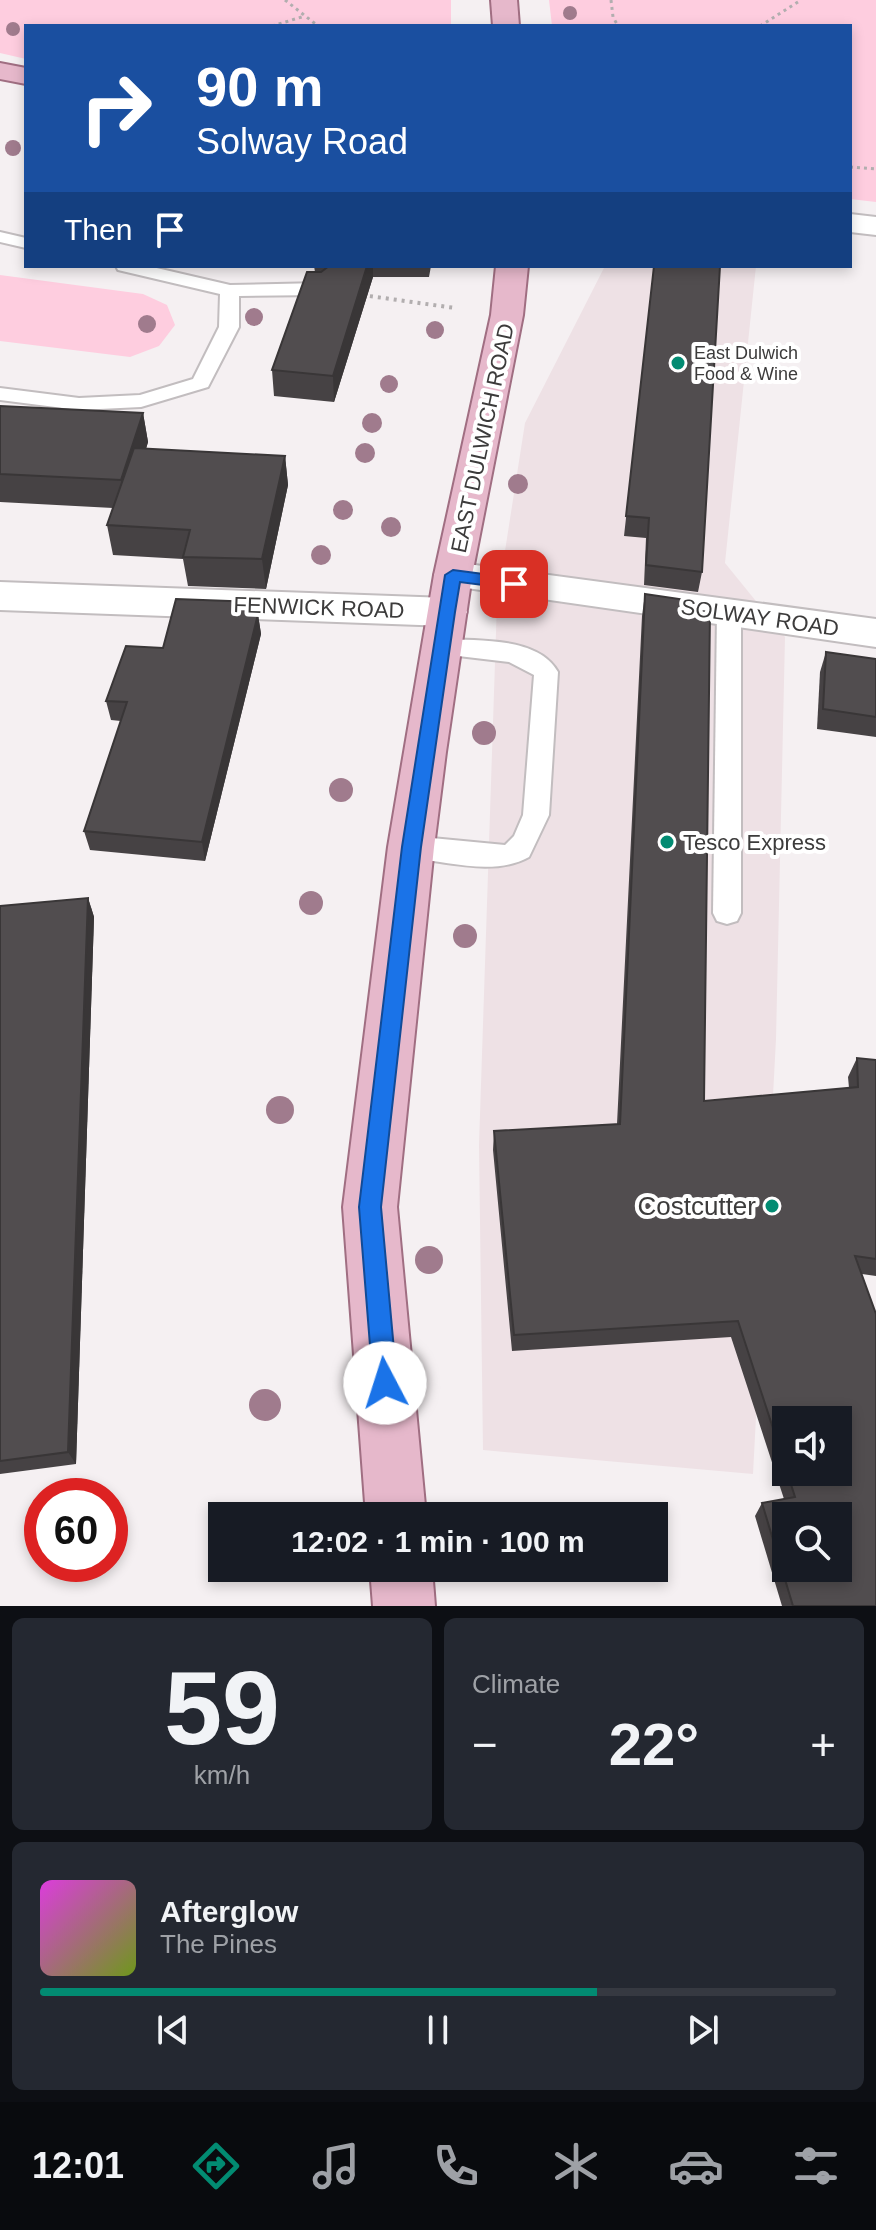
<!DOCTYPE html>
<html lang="en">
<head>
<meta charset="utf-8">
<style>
  body { margin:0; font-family:Arial,sans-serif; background:#242831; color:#f1f3f6; height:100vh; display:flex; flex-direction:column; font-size:30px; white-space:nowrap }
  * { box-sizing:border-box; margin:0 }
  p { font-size:26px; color:#9ea1a6 }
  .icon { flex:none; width:44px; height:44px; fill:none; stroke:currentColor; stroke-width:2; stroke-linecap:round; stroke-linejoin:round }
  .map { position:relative; height:1606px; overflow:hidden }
  .details { display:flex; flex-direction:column; gap:12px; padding:12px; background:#0d0f14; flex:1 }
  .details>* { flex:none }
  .hud { position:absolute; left:24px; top:24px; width:828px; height:244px; border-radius:0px; box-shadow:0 4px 12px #0003; background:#1a4fa0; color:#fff; overflow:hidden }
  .controls { position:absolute; left:772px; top:1406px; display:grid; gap:16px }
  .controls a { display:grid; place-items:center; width:80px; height:80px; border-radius:0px; background:#171b24; box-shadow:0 4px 12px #0003; font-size:40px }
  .speed { position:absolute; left:24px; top:1478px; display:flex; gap:16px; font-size:40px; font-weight:700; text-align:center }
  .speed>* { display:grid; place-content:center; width:104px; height:104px; border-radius:50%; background:#171b24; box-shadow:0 4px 12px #0003; line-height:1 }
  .speed .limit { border:12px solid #d22; background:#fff; color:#111 }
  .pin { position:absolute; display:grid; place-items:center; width:68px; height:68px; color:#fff; margin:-34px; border-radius:16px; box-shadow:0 4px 12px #0006 }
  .me { position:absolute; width:88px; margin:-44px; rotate:355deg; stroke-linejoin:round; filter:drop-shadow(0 0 6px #0008) }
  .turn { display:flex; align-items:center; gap:28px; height:168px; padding:0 40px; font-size:36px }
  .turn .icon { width:104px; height:104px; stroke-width:2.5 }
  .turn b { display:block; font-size:56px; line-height:68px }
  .then { display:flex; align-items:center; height:76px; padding:0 40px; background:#0003; gap:16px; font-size:30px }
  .big { font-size:60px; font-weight:800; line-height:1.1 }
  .details .card { flex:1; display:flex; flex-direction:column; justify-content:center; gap:12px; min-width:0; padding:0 28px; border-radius:12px; background:#242831 }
  .details .dial { align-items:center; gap:0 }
  .dial b { font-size:104px; line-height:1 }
  .song { display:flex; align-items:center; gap:24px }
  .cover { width:96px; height:96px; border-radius:12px; background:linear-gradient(135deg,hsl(300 70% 55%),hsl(80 70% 35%)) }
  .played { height:8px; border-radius:4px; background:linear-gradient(90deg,#028b72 70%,#363941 70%) }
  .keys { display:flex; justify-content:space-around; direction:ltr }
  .heat { display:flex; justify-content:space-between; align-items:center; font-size:44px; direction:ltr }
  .details .tiles { flex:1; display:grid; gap:12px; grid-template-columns:1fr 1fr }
  .card:last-child { grid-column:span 2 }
  .trip { position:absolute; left:208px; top:1502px; width:460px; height:80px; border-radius:0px; background:#171b24; box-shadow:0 4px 12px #0003; font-weight:800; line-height:80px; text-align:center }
  .dock { display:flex; height:128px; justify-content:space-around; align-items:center; background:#090b0e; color:#9ea1a6 }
  .dock .icon { width:56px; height:56px }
  .dock .active { color:#028b72 }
  .dock b { font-size:36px; color:#f1f3f6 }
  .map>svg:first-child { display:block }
</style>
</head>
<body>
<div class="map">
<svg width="876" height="1606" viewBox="0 0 876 1606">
  <rect width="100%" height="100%" fill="#f5f0f2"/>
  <!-- built -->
  <polygon fill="#eee1e5" points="605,266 756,266 725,563 785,637 776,1039 753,1474 483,1450 479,1145 497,602 525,423"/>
  <!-- green -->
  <g fill="#fecddf">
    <polygon points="0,0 451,0 451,26 26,26 26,59 0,53"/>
    <polygon points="549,0 876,0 876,202 850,199 850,26 552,26"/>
    <polygon points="0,275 143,294 167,305 175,325 159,346 130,357 0,341"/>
  </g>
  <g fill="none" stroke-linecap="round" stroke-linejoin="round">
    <!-- service casing -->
    <g stroke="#c2bdbf" stroke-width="4">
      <g id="service">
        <polygon points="0,232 26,238 26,248 0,242"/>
        <polygon points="116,266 148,266 230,285 321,283 330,289 321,295 239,296 239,327 208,387 141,407 79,410 0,400 0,388 79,398 140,395 193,379 219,327 220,294 118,270"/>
        <polygon points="729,605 737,607 741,613 741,913 737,921 727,924 717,921 713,913 717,613 721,607"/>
        <path d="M441,639C476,641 538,636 558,672L549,815L529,857C495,876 449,862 411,858L402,854L398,847L402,840L411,836L505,845L514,836L523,815L534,675L509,662L433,653L429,647L433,641Z"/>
      </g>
    </g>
    <!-- minor casing -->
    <g stroke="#c2bdbf" stroke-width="4">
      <g id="minor">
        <polygon points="453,562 876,619 876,647 439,584 434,575 439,566"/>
        <polygon points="0,582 447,598 461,602 467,612 461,622 447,626 0,610"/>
      </g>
    </g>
    <!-- secondary casing -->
    <g stroke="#c2bdbf" stroke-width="4">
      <polygon id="secondary" points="850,214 876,217 876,235 850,232"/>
    </g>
    <!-- primary casing -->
    <g stroke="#a06e82" stroke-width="4">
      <g id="primary">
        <polygon points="491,0 517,0 519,26 493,26"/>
        <polygon points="0,63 26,68 26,84 0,79"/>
        <polygon points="496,266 528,266 523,315 472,575 446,752 434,847 397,1207 426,1516 366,1516 343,1207 388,847 404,752 434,575 491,315"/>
        <polygon points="370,1568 432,1568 435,1606 373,1606"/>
      </g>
    </g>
    <!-- path-far1 -->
    <g stroke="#b2aeaf" stroke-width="3" stroke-dasharray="3 4" stroke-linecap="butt">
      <polyline points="285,0 318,26"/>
      <polyline points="611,0 613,17 618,26"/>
      <polyline points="272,26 305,16"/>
      <polyline points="760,26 801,0"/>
      <polyline points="850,167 876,169"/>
    </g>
    <!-- path -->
    <polyline stroke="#b2aeaf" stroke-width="4" stroke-dasharray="3 5" stroke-linecap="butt" points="362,295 455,308"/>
    <!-- service -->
    <use href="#service" fill="#fff" fill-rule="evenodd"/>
    <!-- minor -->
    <use href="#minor" fill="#fff" fill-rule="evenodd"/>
    <!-- secondary -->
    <use href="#secondary" fill="#fff" fill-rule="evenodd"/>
    <!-- primary -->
    <use href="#primary" fill="#e6b8cb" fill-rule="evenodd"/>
  </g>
  <!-- trees -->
  <g fill="#a07b8d">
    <circle cx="570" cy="13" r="7"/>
    <circle cx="13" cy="29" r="7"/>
    <circle cx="13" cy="148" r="8"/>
    <circle cx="254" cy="317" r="9"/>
    <circle cx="147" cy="324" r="9"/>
    <circle cx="435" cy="330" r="9"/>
    <circle cx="389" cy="384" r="9"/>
    <circle cx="372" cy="423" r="10"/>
    <circle cx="365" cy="453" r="10"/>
    <circle cx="518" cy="484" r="10"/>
    <circle cx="343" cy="510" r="10"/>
    <circle cx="391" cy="527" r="10"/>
    <circle cx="321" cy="555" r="10"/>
    <circle cx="484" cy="733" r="12"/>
    <circle cx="341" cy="790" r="12"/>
    <circle cx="311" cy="903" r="12"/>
    <circle cx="465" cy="936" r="12"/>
    <circle cx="280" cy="1110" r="14"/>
    <circle cx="429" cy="1260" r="14"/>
    <circle cx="265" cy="1405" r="16"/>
  </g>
  <!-- wall -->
  <g fill="#464244" fill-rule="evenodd">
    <polygon points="314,266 431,266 429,277 373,277 334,402 274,396 272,370 315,272"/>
    <polygon points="654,266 702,572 698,592 644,585 646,538 624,536"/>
    <polygon points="0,406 143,413 148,442 146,449 285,456 288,485 266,589 188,586 183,559 113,555 107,525 113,508 0,502"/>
    <path d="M645,594L704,1101L849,1088L848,1077L857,1058L876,1060V1276L862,1274L876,1606H782L755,1516L762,1503L784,1499L731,1337L512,1351L493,1150L494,1131L617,1124L642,616ZM786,1420L838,1472H786Z"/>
    <polygon points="256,602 261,634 205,861 90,850 84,831 121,721 111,720 106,701 163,648"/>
    <polygon points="826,652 876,659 876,737 817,729 820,672"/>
    <polygon points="88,898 94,917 76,1464 0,1474 0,906"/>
  </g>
  <!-- shaded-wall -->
  <g fill="#393637">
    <polygon points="367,266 373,266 373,277 334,402 333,376"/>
    <polygon points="143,413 148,442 127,509 121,480"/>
    <polygon points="285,456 288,485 266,589 262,559"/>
    <polygon points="256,602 261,634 205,861 202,842"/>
    <polygon points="88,898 94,917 76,1464 68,1452"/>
  </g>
  <!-- building -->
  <g fill="#514d4f" stroke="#393637" stroke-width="2" fill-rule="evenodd">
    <polygon points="329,266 367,266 333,376 272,370 307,272 321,272"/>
    <polygon points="654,266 720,266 702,572 646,565 649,518 626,516"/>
    <polygon points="0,406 143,413 121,480 0,474"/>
    <polygon points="134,448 285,456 262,559 183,557 190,530 107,525"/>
    <path d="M645,594L700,602V611L710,612L704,1101L858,1087L857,1058L876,1060V1259L855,1256L876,1314V1606H793L762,1503L795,1497L787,1472H838V1420H786V1468L738,1321L514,1335L494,1131L620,1124ZM786,1516H838V1568H786Z"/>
    <polygon points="176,599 256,602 254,614 258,614 202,842 84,831 127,702 106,701 126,646 163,648"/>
    <polygon points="826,652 876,659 876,717 823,709"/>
    <polygon points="88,898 68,1452 0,1461 0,906"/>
  </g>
  <!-- route -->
  <polygon fill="#1a73e8" stroke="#114b97" stroke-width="2" points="453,570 514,578 522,584 514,589 460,582 455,612 421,847 381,1207 397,1383 393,1392 385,1395 376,1392 373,1383 359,1207 402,847 445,575"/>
  <!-- markers -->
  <g fill="#028b72" stroke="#fff" stroke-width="3">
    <circle cx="678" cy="363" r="8"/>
    <circle cx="667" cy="842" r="8"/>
    <circle cx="772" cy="1206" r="8"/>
  </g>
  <g text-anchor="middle" stroke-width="8" stroke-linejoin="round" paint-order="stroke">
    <!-- far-poi labels -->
    <g font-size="18" fill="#3c3b3b" stroke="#fff" text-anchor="start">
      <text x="694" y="359">East Dulwich<tspan x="694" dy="21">Food &amp; Wine</tspan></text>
    </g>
    <!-- street labels -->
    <g font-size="22" fill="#3c3b3b" stroke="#fff">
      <text transform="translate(482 438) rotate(-78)" y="8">EAST DULWICH ROAD</text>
      <text transform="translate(319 607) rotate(2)" y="8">FENWICK ROAD</text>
      <text transform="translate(760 617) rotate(8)" y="8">SOLWAY ROAD</text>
    </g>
    <!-- poi labels -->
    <g font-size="22" fill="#3c3b3b" stroke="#fff" text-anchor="start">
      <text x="683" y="850">Tesco Express</text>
    </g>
    <!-- near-poi labels -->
    <g font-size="26" fill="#3c3b3b" stroke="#fff" text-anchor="end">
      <text x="756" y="1215">Costcutter</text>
    </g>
  </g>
</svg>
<div class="controls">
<a><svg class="icon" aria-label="sound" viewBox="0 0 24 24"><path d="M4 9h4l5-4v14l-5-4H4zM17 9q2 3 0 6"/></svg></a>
<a><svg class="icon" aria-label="search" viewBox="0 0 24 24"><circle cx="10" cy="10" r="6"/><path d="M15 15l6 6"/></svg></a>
</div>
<div class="speed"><div class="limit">60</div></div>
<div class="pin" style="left:514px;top:584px;background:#d93025"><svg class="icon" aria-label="arrive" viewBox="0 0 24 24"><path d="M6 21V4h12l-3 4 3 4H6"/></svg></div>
<svg class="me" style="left:385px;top:1383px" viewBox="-20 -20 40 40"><circle r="19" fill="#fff"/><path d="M0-13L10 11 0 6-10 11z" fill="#1a73e8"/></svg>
<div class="trip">12:02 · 1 min · 100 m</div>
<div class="hud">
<div class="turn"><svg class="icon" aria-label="right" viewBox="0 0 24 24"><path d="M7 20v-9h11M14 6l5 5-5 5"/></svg><div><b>90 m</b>Solway Road</div></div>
<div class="then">Then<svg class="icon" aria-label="arrive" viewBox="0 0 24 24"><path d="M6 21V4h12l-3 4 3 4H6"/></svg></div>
</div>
</div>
<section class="details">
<div class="tiles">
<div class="card dial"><b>59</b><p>km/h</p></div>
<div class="card"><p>Climate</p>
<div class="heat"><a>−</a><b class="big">22°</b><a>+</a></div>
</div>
<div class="card">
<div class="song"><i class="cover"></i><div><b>Afterglow</b><p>The Pines</p></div></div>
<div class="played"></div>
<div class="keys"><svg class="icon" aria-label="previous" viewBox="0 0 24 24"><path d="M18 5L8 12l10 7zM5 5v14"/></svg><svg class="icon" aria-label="pause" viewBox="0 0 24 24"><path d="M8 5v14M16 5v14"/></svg><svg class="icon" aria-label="next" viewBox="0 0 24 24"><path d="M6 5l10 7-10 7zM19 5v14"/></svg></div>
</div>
</div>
</section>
<nav class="dock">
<b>12:01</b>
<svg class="icon active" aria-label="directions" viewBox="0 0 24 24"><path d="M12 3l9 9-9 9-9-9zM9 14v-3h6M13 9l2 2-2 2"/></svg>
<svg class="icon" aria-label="music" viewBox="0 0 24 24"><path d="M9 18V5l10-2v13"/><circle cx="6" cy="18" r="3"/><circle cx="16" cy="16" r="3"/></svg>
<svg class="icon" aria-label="phone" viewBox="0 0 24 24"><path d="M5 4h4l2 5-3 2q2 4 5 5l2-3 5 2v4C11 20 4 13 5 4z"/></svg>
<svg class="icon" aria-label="climate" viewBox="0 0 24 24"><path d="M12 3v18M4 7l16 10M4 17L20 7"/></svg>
<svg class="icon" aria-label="car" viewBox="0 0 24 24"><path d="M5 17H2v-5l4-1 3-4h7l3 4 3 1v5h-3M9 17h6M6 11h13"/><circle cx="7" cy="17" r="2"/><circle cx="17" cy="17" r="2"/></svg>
<svg class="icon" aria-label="filters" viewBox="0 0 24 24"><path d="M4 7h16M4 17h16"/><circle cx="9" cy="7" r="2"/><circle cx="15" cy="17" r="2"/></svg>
</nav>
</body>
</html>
